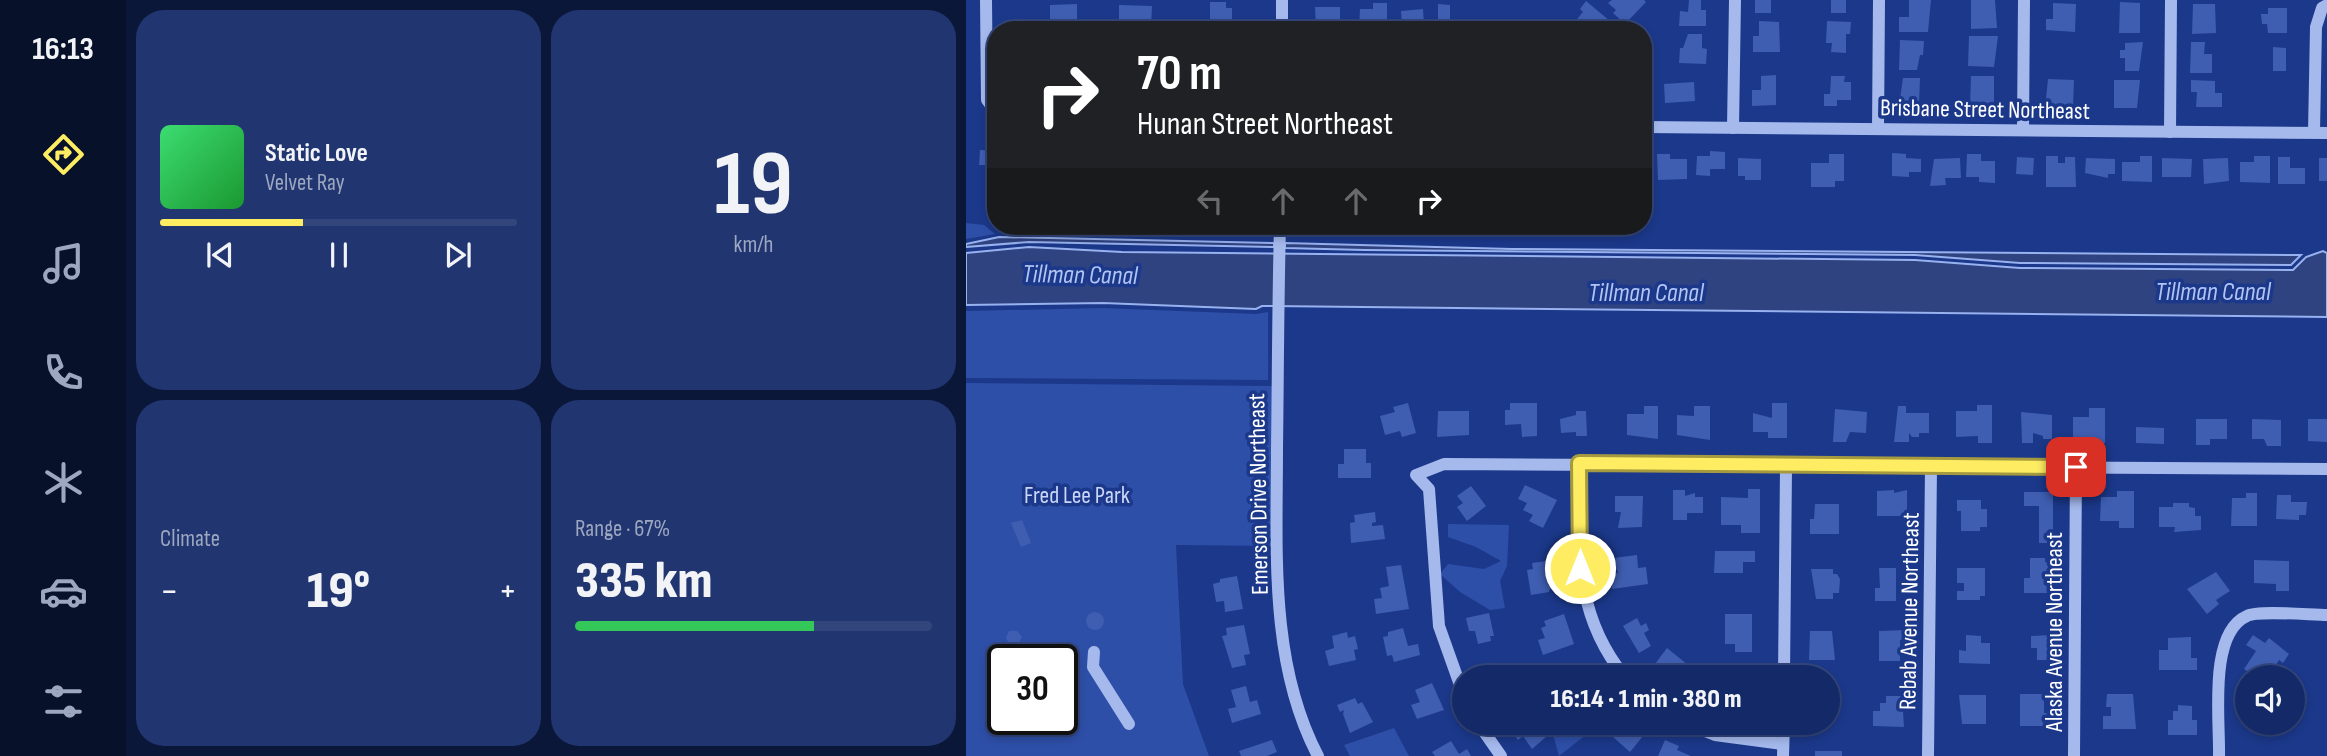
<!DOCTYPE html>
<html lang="en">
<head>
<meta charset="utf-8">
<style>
  body { margin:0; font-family:"Sofia Sans Condensed",sans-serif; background:#213671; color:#f1f3f6; height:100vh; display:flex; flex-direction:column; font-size:26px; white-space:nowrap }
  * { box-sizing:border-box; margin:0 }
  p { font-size:23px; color:#9da7c0 }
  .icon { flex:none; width:38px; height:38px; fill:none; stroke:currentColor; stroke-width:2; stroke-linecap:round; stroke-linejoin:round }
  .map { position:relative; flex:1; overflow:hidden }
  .side { display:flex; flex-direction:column; gap:10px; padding:10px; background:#0b1739; width:840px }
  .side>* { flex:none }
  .top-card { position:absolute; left:21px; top:21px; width:665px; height:214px; border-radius:28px; box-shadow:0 4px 10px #0003,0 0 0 2px #33467c; background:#202124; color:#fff; overflow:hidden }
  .fabs { position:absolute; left:1269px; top:665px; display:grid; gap:14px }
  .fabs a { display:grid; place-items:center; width:70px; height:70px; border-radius:50%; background:#142a68; box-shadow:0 4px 10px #0003,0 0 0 2px #33467c; font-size:35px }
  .speed { position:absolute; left:21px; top:644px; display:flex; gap:14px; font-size:35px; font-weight:700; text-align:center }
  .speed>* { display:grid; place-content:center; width:91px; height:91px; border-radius:50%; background:#142a68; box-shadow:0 4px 10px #0003,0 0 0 2px #33467c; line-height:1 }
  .speed .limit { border:4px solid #111; border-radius:10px; background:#fff; color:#111 }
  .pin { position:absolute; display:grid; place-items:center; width:60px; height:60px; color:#fff; margin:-30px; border-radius:14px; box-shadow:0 4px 10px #0006 }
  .me { position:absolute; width:77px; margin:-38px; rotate:0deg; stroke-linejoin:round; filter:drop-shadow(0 0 5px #0008) }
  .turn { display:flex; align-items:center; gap:24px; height:147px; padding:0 35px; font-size:32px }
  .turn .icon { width:91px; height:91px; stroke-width:2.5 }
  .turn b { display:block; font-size:49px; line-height:60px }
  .lanes { display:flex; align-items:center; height:66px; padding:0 35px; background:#0003; justify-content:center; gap:35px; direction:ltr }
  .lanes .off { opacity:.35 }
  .big { font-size:52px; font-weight:800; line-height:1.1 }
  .side .card { flex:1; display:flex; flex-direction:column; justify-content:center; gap:10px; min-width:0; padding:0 24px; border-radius:28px; background:#213671 }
  .side .dial { align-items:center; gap:0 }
  .dial b { font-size:91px; line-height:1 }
  .song { display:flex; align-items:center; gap:21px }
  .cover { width:84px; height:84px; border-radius:10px; background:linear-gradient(135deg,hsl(140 70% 55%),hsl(130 70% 35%)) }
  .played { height:7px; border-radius:4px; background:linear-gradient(90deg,#feed62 40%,#33467c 40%) }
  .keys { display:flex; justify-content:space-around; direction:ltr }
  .heat { display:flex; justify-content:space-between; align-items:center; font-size:38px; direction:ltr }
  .charge { height:10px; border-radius:5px; background:linear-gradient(90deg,#34c759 67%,#33467c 0) }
  .side .tiles { flex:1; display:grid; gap:10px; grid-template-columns:repeat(2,1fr) }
  .trip { position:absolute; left:486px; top:665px; width:388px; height:70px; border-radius:35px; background:#142a68; box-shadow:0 4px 10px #0003,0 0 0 2px #33467c; font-weight:800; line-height:70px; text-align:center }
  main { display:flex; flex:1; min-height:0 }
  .tabs { display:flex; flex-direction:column; width:126px; justify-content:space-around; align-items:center; background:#08112a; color:#9da7c0 }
  .tabs .icon { width:49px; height:49px }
  .tabs .active { color:#feed62 }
  .tabs b { font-size:32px; color:#f1f3f6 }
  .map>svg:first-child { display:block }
</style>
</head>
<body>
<main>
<nav class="tabs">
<b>16:13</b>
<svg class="icon active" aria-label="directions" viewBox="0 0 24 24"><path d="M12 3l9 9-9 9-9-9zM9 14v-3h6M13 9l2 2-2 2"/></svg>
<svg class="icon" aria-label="music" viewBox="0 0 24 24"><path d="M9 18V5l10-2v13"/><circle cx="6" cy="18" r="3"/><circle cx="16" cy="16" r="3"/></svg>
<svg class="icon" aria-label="phone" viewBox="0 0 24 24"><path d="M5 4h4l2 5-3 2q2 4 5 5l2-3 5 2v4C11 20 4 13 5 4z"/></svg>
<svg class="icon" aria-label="climate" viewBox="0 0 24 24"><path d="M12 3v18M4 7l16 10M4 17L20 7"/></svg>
<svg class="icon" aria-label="car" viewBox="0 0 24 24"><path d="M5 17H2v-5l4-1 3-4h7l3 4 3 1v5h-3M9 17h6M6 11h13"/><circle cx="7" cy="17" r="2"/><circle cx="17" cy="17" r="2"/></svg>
<svg class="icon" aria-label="filters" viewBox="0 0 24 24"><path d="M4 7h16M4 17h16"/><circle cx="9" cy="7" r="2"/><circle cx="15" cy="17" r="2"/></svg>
</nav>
<section class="side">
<div class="tiles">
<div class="card">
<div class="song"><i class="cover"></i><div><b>Static Love</b><p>Velvet Ray</p></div></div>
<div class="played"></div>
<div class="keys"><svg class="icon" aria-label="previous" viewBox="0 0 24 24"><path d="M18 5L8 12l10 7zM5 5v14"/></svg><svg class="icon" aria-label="pause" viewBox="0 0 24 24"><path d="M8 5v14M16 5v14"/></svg><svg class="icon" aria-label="next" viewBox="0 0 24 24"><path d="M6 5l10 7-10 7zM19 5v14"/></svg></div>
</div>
<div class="card dial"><b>19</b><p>km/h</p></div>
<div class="card"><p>Climate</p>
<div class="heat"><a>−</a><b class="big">19°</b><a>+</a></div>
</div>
<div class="card"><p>Range · 67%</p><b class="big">335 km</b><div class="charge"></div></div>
</div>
</section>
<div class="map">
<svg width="1361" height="756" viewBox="0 0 1361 756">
  <rect width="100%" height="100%" fill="#1b388a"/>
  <!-- green -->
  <g fill="#2e4fa8" fill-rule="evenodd">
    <polygon points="0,223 18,225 29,234 0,239"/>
    <polygon points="137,308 290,314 302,312 302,380 0,378 0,311"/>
    <path d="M0,383L311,386L309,546L210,545L217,684L243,756H0ZM37,660H96V719H37Z"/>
    <polygon points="482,524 543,525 541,566 534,581 539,608 524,610 494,592 474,574 482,564 518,569 535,561 510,547 482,537"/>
    <polygon points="584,723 635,723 593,756"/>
    <polygon points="428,728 443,756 384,756 378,745"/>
  </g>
  <!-- water -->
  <g fill="#2f4381" stroke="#98b1ef" stroke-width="2">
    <polygon points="33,237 308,243 308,247 63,242 0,247 0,244"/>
    <polygon points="319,243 545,249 1335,255 1325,265 1054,263 949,255 399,250 319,248"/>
    <polygon points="63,247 156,252 949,260 1054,268 1327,270 1340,257 1357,251 1361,253 1361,317 296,306 290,309 137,303 0,305 0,253"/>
  </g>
  <!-- building -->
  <g fill="#3f5eb1">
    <polygon points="646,0 678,0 680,2 659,24 647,13 650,10 642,3"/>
    <polygon points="723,0 735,0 735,10 740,10 740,26 713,26 714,11 722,12"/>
    <rect x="789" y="0" width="16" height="13"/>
    <rect x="865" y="0" width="15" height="13"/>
    <polygon points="943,0 965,0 962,32 933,32 933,17 943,17"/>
    <polygon points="1005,0 1029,0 1031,28 1005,29"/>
    <polygon points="620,1 644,21 636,30 612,30 606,25 617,12 614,9"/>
    <polygon points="244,2 260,2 260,8 266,8 266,23 244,23"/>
    <polygon points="1154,2 1174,3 1174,33 1153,33"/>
    <polygon points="407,3 421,3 421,28 393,28 394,9 407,9"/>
    <polygon points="1087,3 1110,4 1109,32 1080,30 1080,19 1087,19"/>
    <polygon points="111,4 111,20 84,20 84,5"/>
    <polygon points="472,4 484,5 484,30 472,30"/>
    <polygon points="1227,4 1249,4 1250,33 1226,34"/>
    <polygon points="153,5 186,6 185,27 159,26 160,21 153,20"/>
    <polygon points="349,7 374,7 374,27 350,27"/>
    <polygon points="1302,8 1321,8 1321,33 1302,33 1301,24 1296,24 1295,14 1302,14"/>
    <polygon points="457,9 458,25 436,26 435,11"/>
    <polygon points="793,21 813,22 814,52 787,52 787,36 793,36"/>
    <polygon points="861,21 885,22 884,34 880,34 880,53 865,52 866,43 860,43"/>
    <polygon points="722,34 736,34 736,48 741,49 740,64 713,63 714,48 717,48"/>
    <polygon points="1003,36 1032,36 1028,67 1002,66"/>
    <polygon points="934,40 958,41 957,55 954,55 951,70 933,70"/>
    <polygon points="1177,42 1173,71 1159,71 1159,58 1154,58 1154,50 1159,50 1159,43"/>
    <polygon points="1225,42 1239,42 1238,54 1246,54 1246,73 1224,73"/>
    <polygon points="1307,47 1320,48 1320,71 1307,71"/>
    <polygon points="810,75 810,105 786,106 786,90 795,90 795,76"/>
    <polygon points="865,76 879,76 878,82 885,82 885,100 871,100 871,106 858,106 858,94 864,94"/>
    <polygon points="1005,76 1028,76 1028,107 1004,106"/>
    <polygon points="937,78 954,78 953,106 933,106"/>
    <polygon points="1082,79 1108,80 1107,108 1079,108"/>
    <polygon points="1148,80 1174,80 1171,108 1148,108"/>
    <polygon points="1225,80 1249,81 1249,93 1256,93 1256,107 1230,107 1231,92 1225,92"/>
    <polygon points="728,82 729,101 699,103 698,84"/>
    <polygon points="14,150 30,151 30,172 25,172 26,165 13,165"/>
    <polygon points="744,151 759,152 759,169 744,169 744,176 730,175 731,156 744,156"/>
    <rect x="677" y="153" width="7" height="27"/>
    <polygon points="926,153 940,154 940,158 955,159 955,172 943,172 943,177 926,176"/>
    <polygon points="691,154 704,154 704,159 721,159 721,179 692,180"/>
    <polygon points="863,154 878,154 878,181 869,181 869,187 845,187 845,163 863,163"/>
    <polygon points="1001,154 1015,154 1015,161 1029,161 1029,183 1013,182 1013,177 1000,177"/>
    <polygon points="1080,156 1092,156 1092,163 1099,163 1099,157 1109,157 1110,187 1080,187"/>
    <polygon points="1174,156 1186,156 1186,182 1156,181 1156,162 1174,162"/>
    <polygon points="1288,156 1304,156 1304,183 1274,182 1274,162 1288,162"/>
    <polygon points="1051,157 1068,158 1067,175 1050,174"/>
    <polygon points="1312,157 1324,157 1324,168 1339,168 1339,184 1312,184"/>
    <polygon points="772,158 795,159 795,180 779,180 779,176 772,176"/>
    <polygon points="994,158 995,178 979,178 980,185 964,186 968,159"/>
    <polygon points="1120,158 1149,159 1149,174 1142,174 1142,178 1119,173"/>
    <polygon points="1196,158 1226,159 1225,177 1196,177"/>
    <polygon points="1262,158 1263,181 1238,184 1237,159"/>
    <rect x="1353" y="158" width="8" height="23"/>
    <polygon points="442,403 450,433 436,437 434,431 419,435 414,416 429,412 427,407"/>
    <polygon points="544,403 571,403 571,436 556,437 555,424 539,425 539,410 544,410"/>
    <polygon points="806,403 821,403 821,438 802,438 802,432 787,432 787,413 806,418"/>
    <polygon points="1011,405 1026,405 1026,443 1012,443 1012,436 990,437 990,411 1011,411"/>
    <polygon points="678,406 692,406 692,439 661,435 661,414 678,414"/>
    <polygon points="728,406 744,406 744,440 711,435 711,415 728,416"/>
    <polygon points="932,406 940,406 940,413 963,413 963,433 953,433 953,437 946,437 943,433 943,442 928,442"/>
    <polygon points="1123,408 1139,408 1139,443 1107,439 1107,417 1123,417"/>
    <polygon points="869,409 901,412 900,433 884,432 880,442 867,442"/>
    <polygon points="472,411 503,411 503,435 471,437"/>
    <polygon points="610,411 620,411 621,436 610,436 610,432 595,433 594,419 610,415"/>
    <polygon points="1055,412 1086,415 1086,439 1077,439 1077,436 1067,433 1067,443 1056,443"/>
    <polygon points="1230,419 1261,419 1261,439 1244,439 1244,445 1230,445"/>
    <polygon points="1286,419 1315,420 1315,446 1301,446 1298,439 1286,439"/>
    <polygon points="1342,419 1361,419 1361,442 1342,441"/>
    <polygon points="1170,427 1198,428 1198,444 1170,443"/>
    <polygon points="378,449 400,449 400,463 405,463 405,478 372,478 372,464 378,464"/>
    <polygon points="559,485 591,500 577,528 563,521 567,515 557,510 561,503 552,499"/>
    <polygon points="505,486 520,506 501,521 491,507 497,503 491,496"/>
    <polygon points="782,489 794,489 794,533 775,533 775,525 755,525 755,497 782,498"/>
    <polygon points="707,490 719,490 719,496 729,493 729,497 737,497 737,513 721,513 721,520 707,520"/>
    <polygon points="928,490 928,493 941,490 941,516 911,516 911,491"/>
    <polygon points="1151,491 1168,491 1168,528 1153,528 1153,521 1134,521 1135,497 1151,497"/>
    <polygon points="1058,492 1087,492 1087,543 1073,543 1073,506 1058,506"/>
    <polygon points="1280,493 1291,493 1291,526 1265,526 1266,498 1280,498"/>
    <polygon points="1311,495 1325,495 1325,502 1341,502 1340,515 1333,515 1333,520 1310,519"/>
    <polygon points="649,496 677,496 676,527 652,528 655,512 649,512"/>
    <polygon points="991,500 1015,500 1015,509 1021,509 1021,527 1014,527 1014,531 995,531 995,511 991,511"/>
    <polygon points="1207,503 1223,503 1223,507 1229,508 1229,516 1235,516 1235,530 1208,532 1209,527 1193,527 1193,507 1207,507"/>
    <polygon points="849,504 873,504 873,534 844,534 844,519 848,519"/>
    <polygon points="409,512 410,522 406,523 406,526 417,525 419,539 385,543 384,523 389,522 388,515"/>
    <polygon points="56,520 65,543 55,547 45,523"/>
    <polygon points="749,551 789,551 789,562 777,562 777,573 748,573"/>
    <polygon points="671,555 672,568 680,567 682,584 646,589 645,573 652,573 647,558"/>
    <polygon points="1064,558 1079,558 1079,562 1084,562 1087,593 1058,593 1058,578 1064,578"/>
    <polygon points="588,560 590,570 582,571 587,580 583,592 565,595 561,570 567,569 566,563"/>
    <polygon points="1288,560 1323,561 1323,591 1310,591 1310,584 1288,583"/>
    <polygon points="435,565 443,609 410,614 408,599 416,598 414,588 423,586 420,567"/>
    <polygon points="913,568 930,568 930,601 909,601 909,588 914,588"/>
    <polygon points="991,568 1019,568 1019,596 1014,596 1014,600 991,600 991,591 998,591 998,583 991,583"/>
    <polygon points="845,569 867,569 867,574 871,574 874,579 873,593 867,593 867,599 850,599"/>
    <polygon points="1250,572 1264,591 1250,600 1253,604 1241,614 1221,589"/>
    <polygon points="271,576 277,609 259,612 258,601 250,602 247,584 254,582 254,579"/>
    <circle cx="129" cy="621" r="9"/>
    <polygon points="523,613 528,636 524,636 525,641 512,644 509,631 503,631 500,618"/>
    <polygon points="598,614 608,644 577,655 572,640 579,638 575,628 580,626 578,621"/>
    <polygon points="759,614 786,614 786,652 769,652 769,644 759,644"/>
    <polygon points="671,618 675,626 680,623 683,630 678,633 685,646 673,653 657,626"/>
    <polygon points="278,625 284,654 278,655 280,665 266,668 256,636 261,635 260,628"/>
    <polygon points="437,628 442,646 452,644 454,655 428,662 426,655 421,656 417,637 422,636 422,632"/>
    <polygon points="941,630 941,640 934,640 934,661 913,661 913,631"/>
    <polygon points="43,631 51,631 56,637 52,644 43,644 40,638"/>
    <polygon points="844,631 866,631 869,660 843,660"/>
    <polygon points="381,632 382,638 389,636 392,649 388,650 390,660 363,666 359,651 368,648 366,636"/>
    <polygon points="1000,635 1015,636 1015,643 1024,643 1024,664 993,663 993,650 1000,651"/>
    <polygon points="1084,635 1085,660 1071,660 1071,648 1065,648 1065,636"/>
    <polygon points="1287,635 1299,643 1303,638 1323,654 1317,663 1313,660 1310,665 1315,668 1309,677 1303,674 1290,677 1278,669 1290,651 1280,645"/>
    <polygon points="1225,637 1225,658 1231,658 1231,670 1193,670 1193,650 1202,650 1202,638"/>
    <polygon points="701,648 727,669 721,677 700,677 703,674 689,664"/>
    <polygon points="617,664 625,675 621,677 598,677"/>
    <polygon points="542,669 546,677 525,677"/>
    <rect x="770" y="669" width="16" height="8"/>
    <polygon points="466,683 478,710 451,719 445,705 454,702 449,690"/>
    <polygon points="280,686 284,702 291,700 295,714 266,723 262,709 270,707 265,690"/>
    <rect x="863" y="690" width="5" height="21"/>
    <polygon points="1054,694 1078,694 1078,713 1085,713 1085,726 1054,726"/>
    <polygon points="1141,694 1167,694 1170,729 1137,729 1137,716 1145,716 1145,707 1140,707"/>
    <polygon points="993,695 1020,695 1020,724 996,724"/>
    <polygon points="920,696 936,696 938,727 907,726 907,711 914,711 914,703 920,703"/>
    <polygon points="389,698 392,704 396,702 407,722 384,733 377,714 378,710 374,712 371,705"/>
    <polygon points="1212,705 1226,706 1226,720 1231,720 1231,735 1202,735 1202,720 1207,720 1207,711 1212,711"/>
    <polygon points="550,723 570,723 581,736 566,749 557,736 552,740 543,728"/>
    <polygon points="646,723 673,723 682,730 664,752 646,736 650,732 643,726"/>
    <rect x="1286" y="723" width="22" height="6"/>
    <polygon points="306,740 311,752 301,756 275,756 273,751"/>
    <polygon points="699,740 713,746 711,750 725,756 692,756"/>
    <polygon points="485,741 493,754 501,749 505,756 469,756 466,752"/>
    <rect x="849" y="751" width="27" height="5"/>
  </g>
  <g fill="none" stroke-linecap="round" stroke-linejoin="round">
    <!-- minor -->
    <g stroke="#a5b9ed" stroke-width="12">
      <polyline points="20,0 21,100 30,112"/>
      <polyline points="316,30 316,0"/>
      <polyline points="677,127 1361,133"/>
      <polyline points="767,128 769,0"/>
      <polyline points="912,129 913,0"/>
      <polyline points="1057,130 1058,0"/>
      <polyline points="1204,132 1205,0"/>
      <polyline points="1348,132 1350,27 1356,8 1361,5"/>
      <path d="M314,226C312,300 312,374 311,449C311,550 303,663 352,756"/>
      <path d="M613,463C614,544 605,611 659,677"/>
      <polyline points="128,652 127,667 163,724"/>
      <polyline points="818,677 820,467"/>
      <polyline points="499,699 473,626 463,489 450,475 478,464 1361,469"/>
      <polyline points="512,723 535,756"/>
      <polyline points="719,723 749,735 817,744"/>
      <polyline points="817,756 818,723"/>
      <polyline points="962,756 965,467"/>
      <polyline points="1108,756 1110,467"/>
      <path d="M1253,756C1254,720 1242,633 1281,616C1292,610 1345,615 1361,615"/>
    </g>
  </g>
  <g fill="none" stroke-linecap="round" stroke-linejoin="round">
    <!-- route casing -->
    <g stroke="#a59a40" stroke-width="18">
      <polyline id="route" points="614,568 613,463 1110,467"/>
    </g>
    <!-- route -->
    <use href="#route" stroke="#feed62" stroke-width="12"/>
  </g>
  <g text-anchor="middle" stroke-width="7" stroke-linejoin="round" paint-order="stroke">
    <!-- street labels -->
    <g font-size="24" fill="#fff" stroke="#1b388a">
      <text transform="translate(1019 109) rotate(1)" y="8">Brisbane Street Northeast</text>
      <text transform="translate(292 494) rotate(-91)" y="8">Emerson Drive Northeast</text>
      <text transform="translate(943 611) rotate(-89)" y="8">Rebab Avenue Northeast</text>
      <text transform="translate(1088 632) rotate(-90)" y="8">Alaska Avenue Northeast</text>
    </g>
    <!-- park labels -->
    <g font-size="24" fill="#cbd7f9" stroke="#1b388a">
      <text x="111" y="503">Fred Lee Park</text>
    </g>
    <!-- water labels -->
    <g font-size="26" font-style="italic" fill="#b1c4f4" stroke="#1b388a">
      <text transform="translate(114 274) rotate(1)" y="9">Tillman Canal</text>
      <text x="1247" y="300">Tillman Canal</text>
      <text x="680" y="301">Tillman Canal</text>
    </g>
  </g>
</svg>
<div class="fabs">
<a><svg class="icon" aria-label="sound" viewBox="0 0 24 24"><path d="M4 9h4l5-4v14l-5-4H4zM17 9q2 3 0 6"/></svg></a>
</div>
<div class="speed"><div class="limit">30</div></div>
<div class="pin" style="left:1110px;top:467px;background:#d93025"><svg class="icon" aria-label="arrive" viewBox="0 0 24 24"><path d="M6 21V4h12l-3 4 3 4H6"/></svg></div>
<svg class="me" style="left:614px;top:568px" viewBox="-20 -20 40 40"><circle r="17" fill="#feed62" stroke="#fff" stroke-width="3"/><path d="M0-11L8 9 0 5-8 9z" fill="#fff"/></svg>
<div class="trip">16:14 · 1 min · 380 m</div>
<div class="top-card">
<div class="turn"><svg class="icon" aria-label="right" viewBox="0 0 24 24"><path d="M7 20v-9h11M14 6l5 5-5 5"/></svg><div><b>70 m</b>Hunan Street Northeast</div></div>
<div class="lanes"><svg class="icon off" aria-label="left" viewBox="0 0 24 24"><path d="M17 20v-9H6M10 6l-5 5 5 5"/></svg><svg class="icon off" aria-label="ahead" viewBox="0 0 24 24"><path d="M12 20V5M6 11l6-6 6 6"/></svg><svg class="icon off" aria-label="ahead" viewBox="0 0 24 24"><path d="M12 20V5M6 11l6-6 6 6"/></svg><svg class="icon" aria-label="right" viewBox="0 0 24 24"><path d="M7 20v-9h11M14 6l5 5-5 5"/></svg></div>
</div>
</div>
</main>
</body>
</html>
